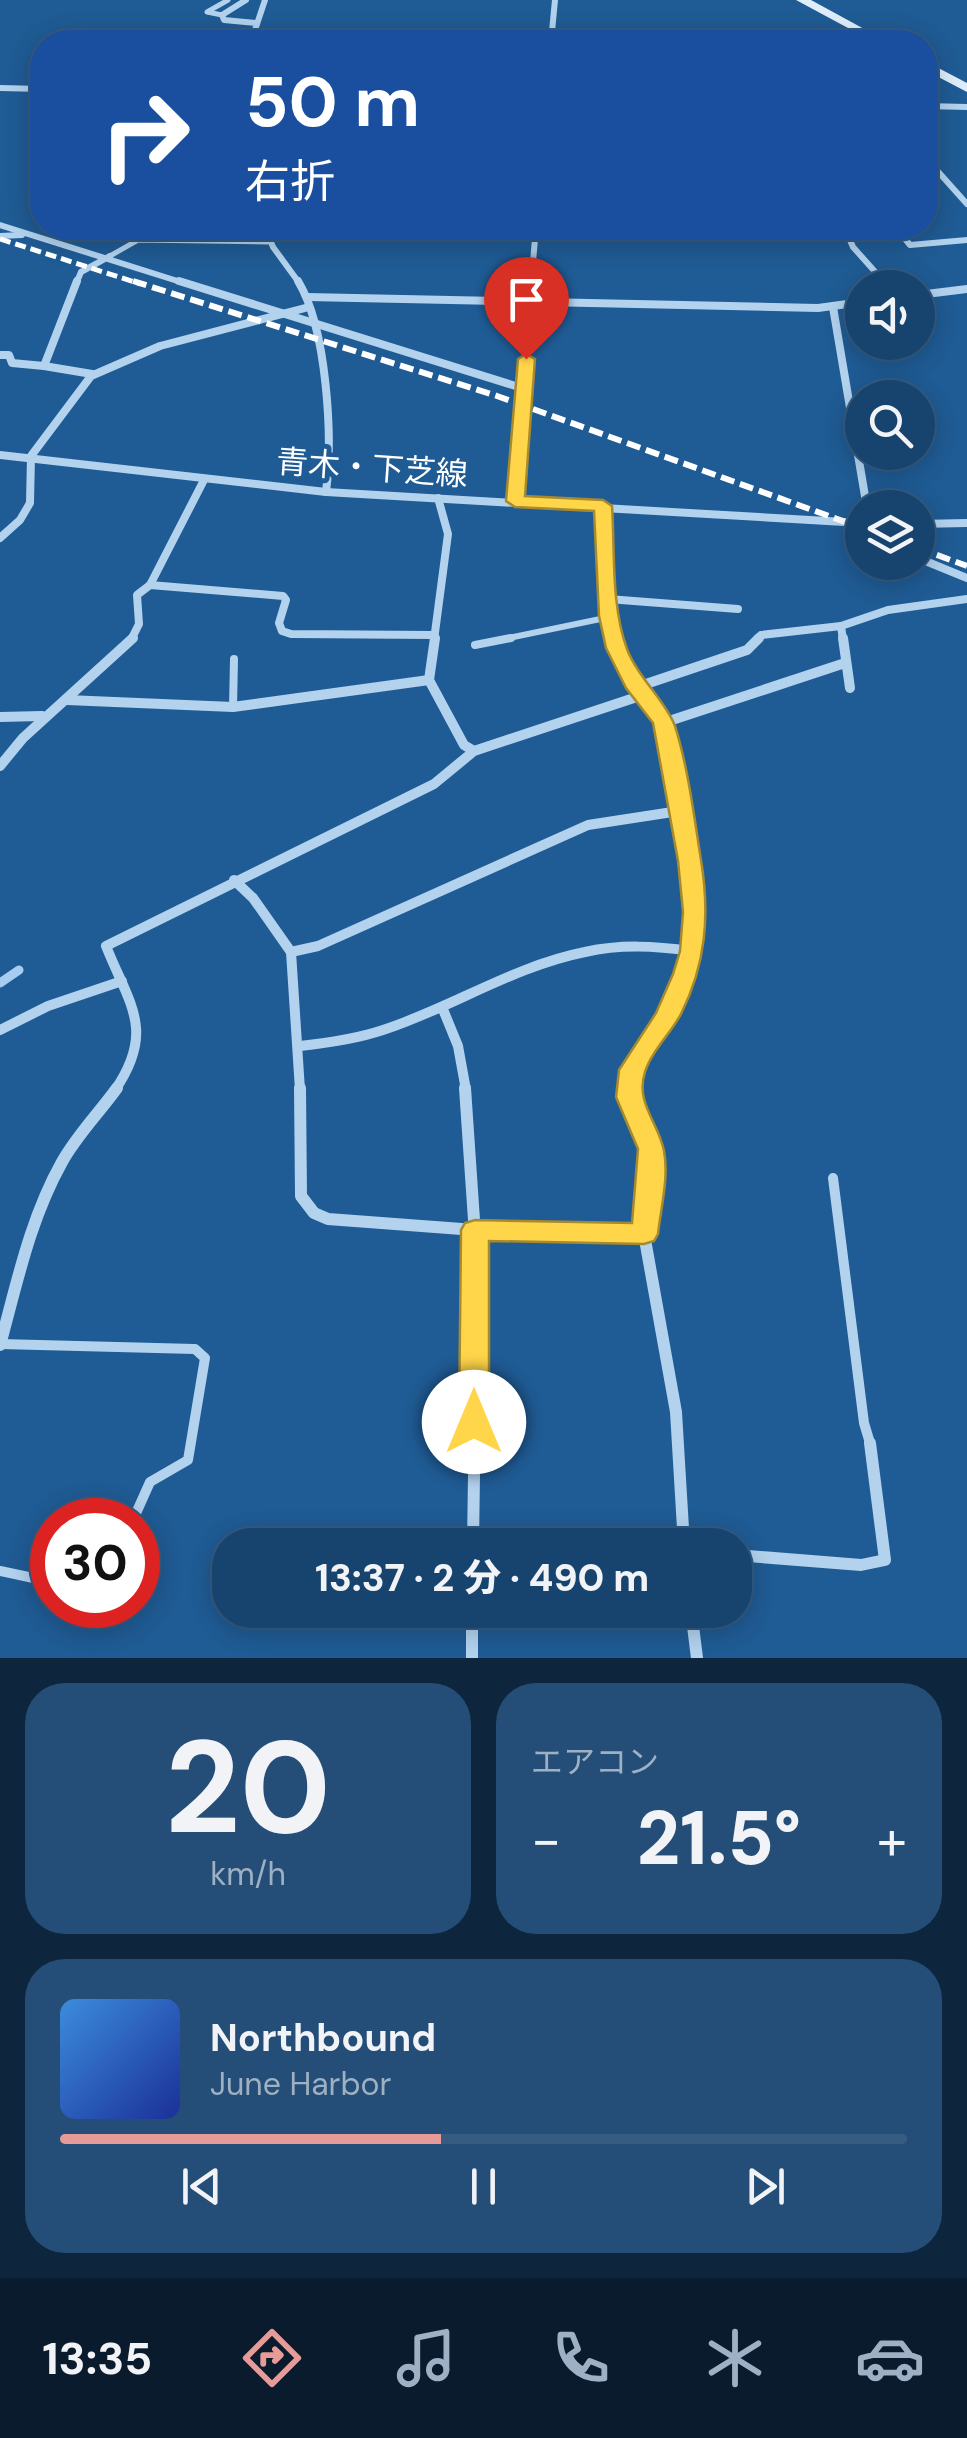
<!DOCTYPE html>
<html lang="ja">
<head>
<meta charset="utf-8">
<style>
  body { margin:0; font-family:"DM Sans","Noto Sans JP",sans-serif; background:#244e77; color:#f1f3f6; height:100vh; display:flex; flex-direction:column; font-size:38px; white-space:nowrap }
  * { box-sizing:border-box; margin:0 }
  p { font-size:32px; color:#9eb0c3 }
  .icon { flex:none; width:55px; height:55px; fill:none; stroke:currentColor; stroke-width:2; stroke-linecap:round; stroke-linejoin:round }
  .map { position:relative; height:1658px; overflow:hidden }
  .panel { display:flex; flex-direction:column; gap:25px; padding:25px; background:#0d253d; flex:1 }
  .panel>* { flex:none }
  .hud { position:absolute; left:30px; top:30px; width:908px; height:210px; border-radius:40px; box-shadow:0 5px 25px #0003,0 0 0 2px #365c82; background:#1a4fa0; color:#fff; overflow:hidden }
  .fabs { position:absolute; left:845px; top:270px; display:grid; gap:20px }
  .fabs a { display:grid; place-items:center; width:90px; height:90px; border-radius:50%; background:#17446f; box-shadow:0 5px 25px #0003,0 0 0 2px #365c82; font-size:50px }
  .speed { position:absolute; left:30px; top:1498px; display:flex; gap:20px; font-size:50px; font-weight:700; text-align:center }
  .speed>* { display:grid; place-content:center; width:130px; height:130px; border-radius:50%; background:#17446f; box-shadow:0 5px 25px #0003,0 0 0 2px #365c82; line-height:1 }
  .speed .limit { border:15px solid #d22; background:#fff; color:#111 }
  .pin { position:absolute; display:grid; place-items:center; width:85px; height:85px; color:#fff; margin:-102px -42px; border-radius:50% 50% 50% 0; rotate:-45deg; box-shadow:0 0 10px #0007 }
  .pin .icon { rotate:45deg }
  .me { position:absolute; width:110px; margin:-55px; rotate:0deg; stroke-linejoin:round; filter:drop-shadow(0 0 8px #0008) }
  .turn { display:flex; align-items:center; gap:35px; height:210px; padding:0 50px; font-size:45px }
  .turn .icon { width:130px; height:130px; stroke-width:2.5 }
  .turn b { display:block; font-size:70px; line-height:85px }
  .big { font-size:75px; font-weight:800; line-height:1.1 }
  .panel .tile { flex:1; display:flex; flex-direction:column; justify-content:center; gap:15px; min-width:0; padding:0 35px; border-radius:40px; background:#244e77 }
  .panel .dial { align-items:center; gap:0 }
  .dial b { font-size:130px; line-height:1 }
  .song { display:flex; align-items:center; gap:30px }
  .cover { width:120px; height:120px; border-radius:15px; background:linear-gradient(135deg,hsl(210 70% 55%),hsl(230 70% 35%)) }
  .played { height:10px; border-radius:5px; background:linear-gradient(90deg,#e69b98 45%,#365c82 45%) }
  .keys { display:flex; justify-content:space-around; direction:ltr }
  .heat { display:flex; justify-content:space-between; align-items:center; font-size:55px; direction:ltr }
  .panel .tiles { flex:1; display:grid; gap:25px; grid-template-columns:1fr 1fr }
  .tile:last-child { grid-column:span 2 }
  .trip { position:absolute; left:212px; top:1528px; width:540px; height:100px; border-radius:40px; background:#17446f; box-shadow:0 5px 25px #0003,0 0 0 2px #365c82; font-weight:800; line-height:100px; text-align:center }
  .menu { display:flex; height:160px; justify-content:space-around; align-items:center; background:#091b2c; color:#9eb0c3 }
  .menu .icon { width:70px; height:70px }
  .menu .current { color:#e69b98 }
  .menu b { font-size:45px; color:#f1f3f6 }
  .map>svg:first-child { display:block }
</style>
</head>
<body>
<div class="map">
<svg width="967" height="1658" viewBox="0 0 967 1658">
  <rect width="100%" height="100%" fill="#1f5b94"/>
  <g fill="none" stroke-linecap="round" stroke-linejoin="round">
    <!-- stream -->
    <polyline stroke="#a6cdef" stroke-width="9" points="0,983 19,970"/>
    <!-- lane-far3 -->
    <g stroke="#b2d2ee" stroke-width="5">
      <polyline points="222,15 207,12 228,0"/>
      <polyline points="110,256 138,240 268,242"/>
    </g>
    <!-- lane-far2 -->
    <polyline stroke="#b2d2ee" stroke-width="6" points="499,640 610,617"/>
    <!-- lane-far1 -->
    <g stroke="#b2d2ee" stroke-width="8">
      <polyline points="475,645 511,638"/>
      <polyline points="233,707 234,659"/>
    </g>
    <!-- lane -->
    <g stroke="#b2d2ee" stroke-width="10">
      <polyline points="833,1178 864,1423 870,1443"/>
      <polyline points="0,1344 195,1349 205,1358 188,1460 150,1482 133,1520"/>
      <polyline points="0,1571 52,1582"/>
    </g>
    <!-- street-far3 -->
    <g stroke="#b2d2ee" stroke-width="6">
      <polyline points="246,0 222,15 224,20 256,23"/>
      <polyline points="251,42 265,0"/>
      <polyline points="551,42 555,0"/>
      <polyline points="0,88 42,89"/>
      <polyline points="925,106 967,107"/>
      <polyline points="925,157 967,204"/>
      <polyline points="0,225 187,284"/>
      <polyline points="265,228 273,247 300,284"/>
      <polyline points="896,228 910,245 967,240"/>
      <polyline points="854,231 850,240 853,247 886,284"/>
      <polyline points="0,236 22,235"/>
      <polyline points="76,284 81,272 110,256"/>
      <polyline points="531,284 536,228"/>
    </g>
    <!-- street-far2 -->
    <g stroke="#b2d2ee" stroke-width="8">
      <polyline points="77,281 44,366 92,374"/>
      <polyline points="179,281 522,388"/>
      <path d="M298,281C327,329 333,437 326,492"/>
      <polyline points="884,281 890,288"/>
      <polyline points="918,295 967,289"/>
      <polyline points="307,297 818,308 862,302"/>
      <polyline points="833,307 867,508"/>
      <polyline points="0,355 9,355 12,363 44,366"/>
      <polyline points="0,455 326,492 862,523"/>
      <polyline points="515,501 522,388 534,302 530,297 531,281"/>
      <polyline points="603,506 614,640"/>
      <polyline points="918,524 967,523"/>
      <polyline points="0,538 20,520 30,503 31,456 91,376 160,346 309,307"/>
      <polyline points="918,558 967,578"/>
      <polyline points="150,585 283,596 286,600 279,623 282,631 291,634 433,635"/>
      <polyline points="608,599 738,609"/>
      <polyline points="841,626 843,640"/>
      <polyline points="131,640 139,624 137,595 150,585 204,480"/>
      <polyline points="434,640 448,534 438,498"/>
      <polyline points="756,640 761,635 841,626 888,610 967,599"/>
    </g>
    <!-- street-far1 -->
    <g stroke="#b2d2ee" stroke-width="10">
      <polyline points="435,638 429,680 464,745 474,751"/>
      <path d="M614,638C621,672 651,693 663,724C670,739 670,760 673,777C684,833 703,894 692,952C682,1004 635,1045 630,1090"/>
      <polyline points="843,638 850,688"/>
      <polyline points="637,687 747,650 759,638"/>
      <polyline points="67,700 233,707 429,680"/>
      <polyline points="0,717 42,716"/>
      <polyline points="663,723 845,663"/>
      <polyline points="0,766 23,738 133,638"/>
      <polyline points="234,880 253,898 291,952 300,1090"/>
      <polyline points="291,952 318,946 588,825 679,811"/>
      <polyline points="442,1007 458,1046 466,1090"/>
      <polyline points="0,1030 48,1006 122,981"/>
      <path d="M300,1046C328,1043 356,1039 383,1030C451,1008 514,966 585,952C621,944 655,946 692,951"/>
      <path d="M115,1090C156,1030 129,1004 106,946L434,784L474,751L643,695"/>
    </g>
    <!-- street -->
    <g stroke="#b2d2ee" stroke-width="12">
      <polyline points="300,1088 301,1196 314,1213 328,1219 475,1230 644,1234"/>
      <polyline points="465,1088 477,1264 473,1545"/>
      <polyline points="630,1088 629,1097 651,1149 644,1234 676,1412 684,1545"/>
      <path d="M0,1345C17,1283 30,1219 62,1162C77,1135 99,1113 117,1088"/>
      <polyline points="735,1555 861,1565 885,1560 870,1443"/>
      <polyline points="472,1610 472,1658"/>
      <polyline points="691,1610 697,1658"/>
    </g>
    <!-- secondary -->
    <g fill="#dfedfa" fill-rule="evenodd">
      <polygon points="796,0 811,0 888,42 874,42"/>
      <polygon points="925,61 967,83 967,92 925,70"/>
    </g>
    <!-- rail-far1 -->
    <polyline stroke="#fff" stroke-width="5" stroke-dasharray="11 5" stroke-linecap="butt" points="0,239 141,284"/>
    <!-- rail -->
    <g stroke="#fff" stroke-width="6" stroke-dasharray="14 6" stroke-linecap="butt">
      <polyline points="133,281 497,396 862,528"/>
      <polyline points="918,548 967,566"/>
    </g>
  </g>
  <!-- route -->
  <path fill="#ffd54a" stroke="#a68a30" stroke-width="2.5" d="M526,354L535,359L525,496L603,500L612,506C615,551 611,606 627,649C637,676 667,703 675,726C688,767 694,816 701,860C710,915 706,964 681,1014C671,1033 651,1052 645,1072C635,1103 659,1123 664,1151C669,1177 661,1207 658,1234L654,1241L644,1244L489,1241V1422L485,1431L474,1435L463,1431L459,1422L461,1230L465,1223L475,1220L632,1223L638,1149L616,1097L619,1070L656,1013L673,974L680,951L683,912L678,861L653,723L626,688L606,648L599,616L594,511L515,507L506,501L518,359Z"/>
  <g text-anchor="middle" stroke-width="10" stroke-linejoin="round" paint-order="stroke">
    <!-- street labels -->
    <g font-size="32" fill="#fff" stroke="#1f5b94">
      <text transform="translate(372 468) rotate(4)" y="11">青木・下芝線</text>
    </g>
  </g>
</svg>
<div class="fabs">
<a><svg class="icon" aria-label="sound" viewBox="0 0 24 24"><path d="M4 9h4l5-4v14l-5-4H4zM17 9q2 3 0 6"/></svg></a>
<a><svg class="icon" aria-label="search" viewBox="0 0 24 24"><circle cx="10" cy="10" r="6"/><path d="M15 15l6 6"/></svg></a>
<a><svg class="icon" aria-label="layers" viewBox="0 0 24 24"><path d="M12 4l9 5-9 5-9-5zM3 14l9 5 9-5"/></svg></a>
</div>
<div class="speed"><div class="limit">30</div></div>
<div class="pin" style="left:526px;top:359px;background:#d93025"><svg class="icon" aria-label="arrive" viewBox="0 0 24 24"><path d="M6 21V4h12l-3 4 3 4H6"/></svg></div>
<svg class="me" style="left:474px;top:1422px" viewBox="-20 -20 40 40"><circle r="19" fill="#fff"/><path d="M0-13L10 11 0 6-10 11z" fill="#ffd54a"/></svg>
<div class="trip">13:37 · 2 分 · 490 m</div>
<div class="hud">
<div class="turn"><svg class="icon" aria-label="right" viewBox="0 0 24 24"><path d="M7 20v-9h11M14 6l5 5-5 5"/></svg><div><b>50 m</b>右折</div></div>
</div>
</div>
<section class="panel">
<div class="tiles">
<div class="tile dial"><b>20</b><p>km/h</p></div>
<div class="tile"><p>エアコン</p>
<div class="heat"><a>−</a><b class="big">21.5°</b><a>+</a></div>
</div>
<div class="tile">
<div class="song"><i class="cover"></i><div><b>Northbound</b><p>June Harbor</p></div></div>
<div class="played"></div>
<div class="keys"><svg class="icon" aria-label="previous" viewBox="0 0 24 24"><path d="M18 5L8 12l10 7zM5 5v14"/></svg><svg class="icon" aria-label="pause" viewBox="0 0 24 24"><path d="M8 5v14M16 5v14"/></svg><svg class="icon" aria-label="next" viewBox="0 0 24 24"><path d="M6 5l10 7-10 7zM19 5v14"/></svg></div>
</div>
</div>
</section>
<nav class="menu">
<b>13:35</b>
<svg class="icon current" aria-label="directions" viewBox="0 0 24 24"><path d="M12 3l9 9-9 9-9-9zM9 14v-3h6M13 9l2 2-2 2"/></svg>
<svg class="icon" aria-label="music" viewBox="0 0 24 24"><path d="M9 18V5l10-2v13"/><circle cx="6" cy="18" r="3"/><circle cx="16" cy="16" r="3"/></svg>
<svg class="icon" aria-label="phone" viewBox="0 0 24 24"><path d="M5 4h4l2 5-3 2q2 4 5 5l2-3 5 2v4C11 20 4 13 5 4z"/></svg>
<svg class="icon" aria-label="climate" viewBox="0 0 24 24"><path d="M12 3v18M4 7l16 10M4 17L20 7"/></svg>
<svg class="icon" aria-label="car" viewBox="0 0 24 24"><path d="M5 17H2v-5l4-1 3-4h7l3 4 3 1v5h-3M9 17h6M6 11h13"/><circle cx="7" cy="17" r="2"/><circle cx="17" cy="17" r="2"/></svg>
</nav>
</body>
</html>
